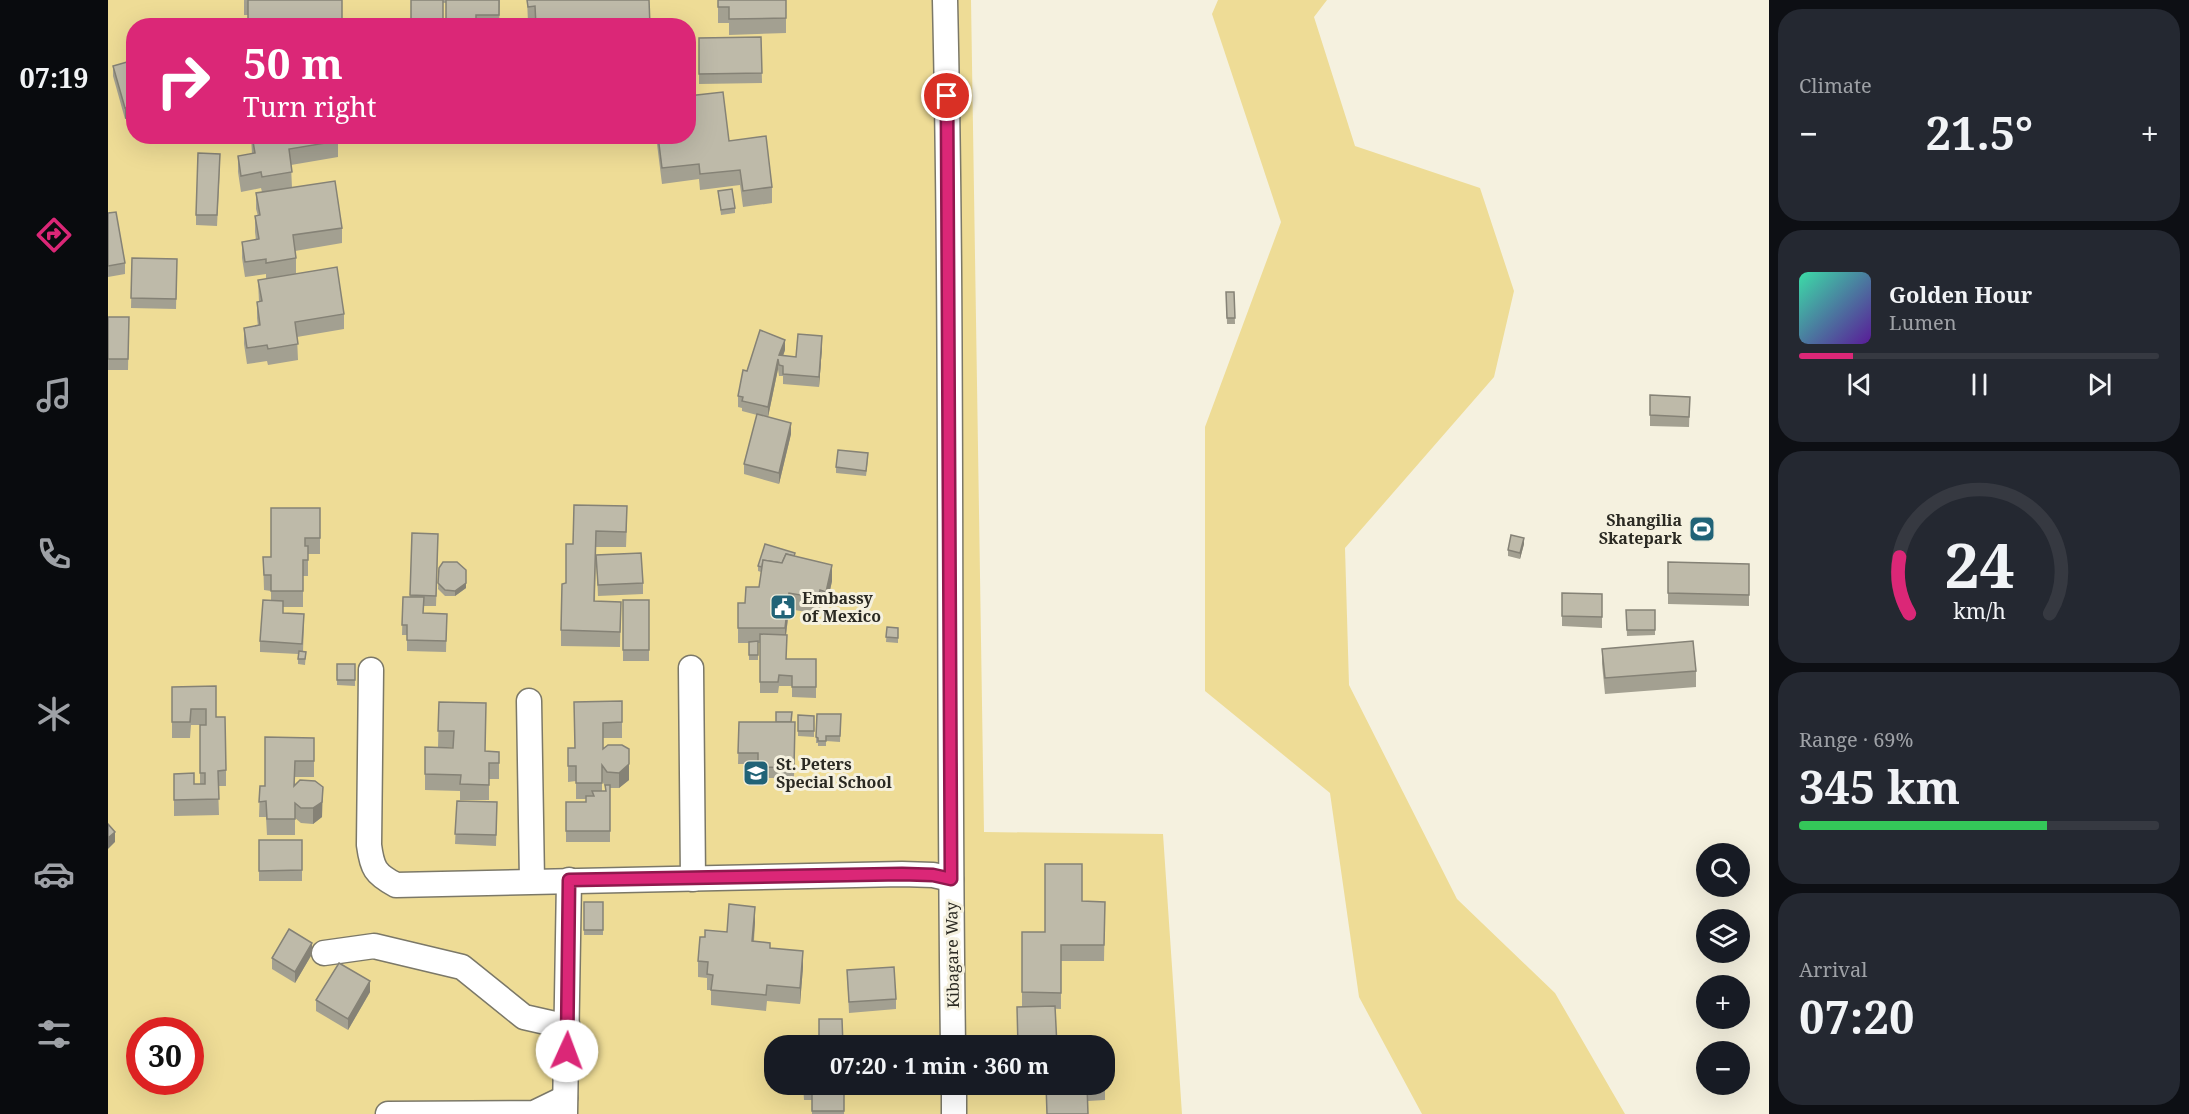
<!DOCTYPE html>
<html lang="en">
<head>
<meta charset="utf-8">
<style>
  body { margin:0; font-family:"Noto Serif",serif; background:#242831; color:#f1f3f6; height:100vh; display:flex; flex-direction:column; font-size:22px; white-space:nowrap }
  * { box-sizing:border-box; margin:0 }
  p { font-size:20px; color:#9ea1a6 }
  .icon { flex:none; width:33px; height:33px; fill:none; stroke:currentColor; stroke-width:2; stroke-linecap:round; stroke-linejoin:round }
  .map { position:relative; flex:1; overflow:hidden }
  .side { display:flex; flex-direction:column; gap:9px; padding:9px; background:#0d0f14; width:420px }
  .side>* { flex:none }
  .top-card { position:absolute; left:18px; top:18px; width:570px; height:126px; border-radius:24px; box-shadow:0 6px 24px #0002; background:#db2777; color:#fff; overflow:hidden }
  .controls { position:absolute; left:1588px; top:843px; display:grid; gap:12px }
  .controls a { display:grid; place-items:center; width:54px; height:54px; border-radius:50%; background:#171b24; box-shadow:0 6px 24px #0002; font-size:30px }
  .speed { position:absolute; left:18px; top:1017px; display:flex; gap:12px; font-size:30px; font-weight:700; text-align:center }
  .speed>* { display:grid; place-content:center; width:78px; height:78px; border-radius:50%; background:#171b24; box-shadow:0 6px 24px #0002; line-height:1 }
  .speed .limit { border:9px solid #d22; background:#fff; color:#111 }
  .pin { position:absolute; display:grid; place-items:center; width:51px; height:51px; color:#fff; margin:-26px; border:3px solid #fff; border-radius:50%; box-shadow:0 2px 6px #0007 }
  .me { position:absolute; width:66px; margin:-33px; rotate:2deg; stroke-linejoin:round; filter:drop-shadow(0 0 4px #0008) }
  .turn { display:flex; align-items:center; gap:21px; height:126px; padding:0 18px; font-size:27px }
  .turn .icon { width:78px; height:78px; stroke-width:2.5 }
  .turn b { display:block; font-size:42px; line-height:51px }
  .big { font-size:45px; font-weight:700; line-height:1.1 }
  .side .widget { flex:1; display:flex; flex-direction:column; justify-content:center; gap:9px; min-width:0; padding:0 21px; border-radius:24px; background:#242831 }
  .side .dial { align-items:center; gap:0 }
  .dial svg { height:156px; overflow:visible; fill:none; stroke:#363941; stroke-width:7; stroke-linecap:round; text-anchor:middle }
  .dial text { fill:#f1f3f6; stroke:none }
  .song { display:flex; align-items:center; gap:18px }
  .cover { width:72px; height:72px; border-radius:9px; background:linear-gradient(135deg,hsl(160 70% 55%),hsl(270 70% 35%)) }
  .played { height:6px; border-radius:3px; background:linear-gradient(90deg,#db2777 15%,#363941 15%) }
  .keys { display:flex; justify-content:space-around; direction:ltr }
  .heat { display:flex; justify-content:space-between; align-items:center; font-size:33px; direction:ltr }
  .charge { height:9px; border-radius:4px; background:linear-gradient(90deg,#34c759 69%,#363941 0) }
  .trip { position:absolute; left:656px; top:1035px; width:351px; height:60px; border-radius:24px; background:#171b24; box-shadow:0 6px 24px #0002; font-weight:700; line-height:60px; text-align:center }
  main { display:flex; flex:1; min-height:0 }
  .tab-bar { display:flex; flex-direction:column; width:108px; justify-content:space-around; align-items:center; background:#090b0e; color:#9ea1a6 }
  .tab-bar .icon { width:42px; height:42px }
  .tab-bar .active { color:#db2777 }
  .tab-bar b { font-size:27px; color:#f1f3f6 }
  .map>svg:first-child { display:block }
</style>
</head>
<body>
<main>
<nav class="tab-bar">
<b>07:19</b>
<svg class="icon active" aria-label="directions" viewBox="0 0 24 24"><path d="M12 3l9 9-9 9-9-9zM9 14v-3h6M13 9l2 2-2 2"/></svg>
<svg class="icon" aria-label="music" viewBox="0 0 24 24"><path d="M9 18V5l10-2v13"/><circle cx="6" cy="18" r="3"/><circle cx="16" cy="16" r="3"/></svg>
<svg class="icon" aria-label="phone" viewBox="0 0 24 24"><path d="M5 4h4l2 5-3 2q2 4 5 5l2-3 5 2v4C11 20 4 13 5 4z"/></svg>
<svg class="icon" aria-label="climate" viewBox="0 0 24 24"><path d="M12 3v18M4 7l16 10M4 17L20 7"/></svg>
<svg class="icon" aria-label="car" viewBox="0 0 24 24"><path d="M5 17H2v-5l4-1 3-4h7l3 4 3 1v5h-3M9 17h6M6 11h13"/><circle cx="7" cy="17" r="2"/><circle cx="17" cy="17" r="2"/></svg>
<svg class="icon" aria-label="filters" viewBox="0 0 24 24"><path d="M4 7h16M4 17h16"/><circle cx="9" cy="7" r="2"/><circle cx="15" cy="17" r="2"/></svg>
</nav>
<div class="map">
<svg width="1661" height="1114" viewBox="0 0 1661 1114">
  <rect width="100%" height="100%" fill="#f5f1df"/>
  <!-- green -->
  <g fill="#eedc96" fill-rule="evenodd">
    <path d="M0,0H863L876,832L1055,834L1074,1114H0ZM26,26H580V136H26ZM32,1030H82V1082H32ZM666,1046H996V1084H666Z"/>
    <polygon points="1110,0 1219,0 1206,17 1247,146 1372,188 1406,291 1386,377 1237,548 1241,685 1349,899 1447,993 1517,1114 1314,1114 1251,997 1222,793 1097,691 1097,427 1173,222 1104,14"/>
  </g>
  <g fill="none" stroke-linecap="round" stroke-linejoin="round">
    <!-- minor casing -->
    <g stroke="#7b7868" stroke-width="27">
      <g id="minor">
        <path d="M837,0C845,348 840,697 845,1046"/>
        <polyline points="583,668 585,879"/>
        <path d="M263,670L261,845C264,868 267,874 288,885L794,874L825,875L843,879"/>
        <polyline points="421,701 424,881"/>
        <polyline points="216,953 266,946 354,967 416,1017 460,1027"/>
        <polyline points="846,1084 846,1114"/>
        <polyline points="280,1114 426,1113 457,1098"/>
        <polyline points="457,1114 461,880"/>
      </g>
    </g>
    <!-- minor -->
    <use href="#minor" stroke="#fff" stroke-width="24"/>
  </g>
  <!-- wall -->
  <g fill="#a3a091" fill-rule="evenodd">
    <polygon points="136,0 234,0 140,15 136,15"/>
    <polygon points="303,0 392,0 391,26 338,26 338,3"/>
    <polygon points="419,0 541,0 542,26 427,26 427,22 420,22"/>
    <polygon points="610,0 678,0 678,33 621,35 621,23 610,23"/>
    <polygon points="653,37 654,83 591,84 591,38"/>
    <polygon points="26,60 17,119 5,76 5,66"/>
    <polygon points="143,136 229,136 230,141 230,157 183,165 184,188 234,228 234,243 187,251 188,258 188,274 236,314 236,329 189,337 190,360 160,365 159,361 139,364 136,344 136,328 150,326 149,318 149,302 151,302 150,280 158,279 158,274 137,277 134,258 134,242 148,240 147,232 147,216 150,216 148,209 148,193 154,192 153,188 133,192 130,172 130,156 144,154"/>
    <polygon points="548,136 580,136 621,141 664,187 664,203 635,207 632,185 592,190 591,179 554,184"/>
    <polygon points="112,165 109,226 88,225 88,215"/>
    <polygon points="610,191 627,208 627,213 613,215"/>
    <polygon points="0,213 17,263 17,274 0,277"/>
    <polygon points="24,258 69,259 68,309 23,308"/>
    <polygon points="1118,292 1126,292 1127,324 1119,324"/>
    <polygon points="0,317 21,317 20,370 0,370"/>
    <polygon points="714,347 711,387 675,384 675,376 671,376 670,369 660,417 683,434 671,484 636,474 636,464 649,415 634,411 634,408 630,407 630,396 639,371 677,350 675,356 688,357"/>
    <polygon points="1542,395 1582,397 1581,427 1542,426"/>
    <polygon points="760,459 758,476 728,473 728,467"/>
    <polygon points="466,505 519,522 518,547 488,547 487,601 513,602 512,647 453,646 453,630 458,583 465,544"/>
    <polygon points="212,508 212,554 200,554 200,576 195,576 195,607 175,607 175,613 196,625 195,651 198,652 197,665 190,664 190,654 152,652 152,641 163,600 163,591 156,590 155,557 163,557"/>
    <polygon points="304,533 330,544 328,606 316,606 315,613 339,614 338,652 299,651 299,635 294,635 295,597 302,597"/>
    <polygon points="1416,544 1412,559 1400,556 1400,550"/>
    <polygon points="488,555 535,583 535,594 490,596"/>
    <polygon points="687,556 724,581 718,608 712,606 710,614 681,609 678,635 678,659 708,659 708,698 684,697 684,686 671,686 670,693 652,693 652,643 650,643 650,660 641,660 641,643 630,643 630,603 637,603 651,587 653,572 650,571 650,566"/>
    <polygon points="1560,562 1641,564 1641,606 1560,604"/>
    <polygon points="331,568 358,588 347,596 337,596 330,589"/>
    <polygon points="1454,593 1494,594 1494,628 1454,626"/>
    <rect x="515" y="600" width="26" height="61"/>
    <polygon points="1518,610 1547,610 1547,635 1519,636"/>
    <polygon points="779,627 790,628 790,643 778,642"/>
    <polygon points="1494,649 1588,671 1588,687 1497,694 1494,664"/>
    <polygon points="229,664 247,664 247,686 229,685"/>
    <polygon points="64,687 108,717 118,770 118,786 110,786 111,815 66,816 66,774 86,784 92,784 92,725 98,725 83,725 82,738 64,738"/>
    <path d="M514,701V738H495V749H521V780L511,788H502V842H458V802H478V799H468V781L460,782V748H467ZM494,781L497,786L498,791H494Z"/>
    <polygon points="331,702 377,751 391,752 391,779 381,779 381,800 352,800 352,791 317,790 317,747 345,748 345,747 330,747"/>
    <polygon points="709,714 733,714 732,742 718,741 718,746 710,746 710,743 708,743"/>
    <polygon points="690,715 706,716 706,737 690,736"/>
    <polygon points="631,722 687,722 686,778 650,778 650,764 630,764"/>
    <polygon points="206,738 206,777 187,777 187,785 214,817 205,824 193,823 187,818 187,835 159,835 158,817 151,817 152,786 157,786"/>
    <polygon points="349,801 389,802 388,846 347,844"/>
    <rect x="151" y="840" width="43" height="41"/>
    <polygon points="974,901 997,902 996,961 953,961 953,1009 914,1007 914,932 937,932"/>
    <rect x="476" y="902" width="19" height="33"/>
    <polygon points="647,922 646,941 662,949 695,967 692,1004 659,1001 658,1011 603,1005 603,990 599,990 599,978 590,977 590,961 597,937 619,932"/>
    <polygon points="204,954 187,983 164,969 164,958"/>
    <polygon points="739,970 788,999 788,1009 741,1013"/>
    <polygon points="262,992 240,1030 208,1011 208,1000"/>
    <polygon points="695,1084 736,1084 736,1114 704,1114 704,1100 696,1100"/>
    <polygon points="938,1084 997,1084 997,1100 980,1101"/>
  </g>
  <!-- shaded-wall -->
  <g fill="#858276">
    <polygon points="26,106 26,117 17,119 17,108"/>
    <polygon points="714,336 714,347 711,387 711,377"/>
    <polygon points="677,340 677,350 671,366 671,355"/>
    <polygon points="670,359 670,369 660,417 660,407"/>
    <polygon points="683,423 683,434 671,484 671,473"/>
    <polygon points="1416,538 1416,544 1412,559 1412,553"/>
    <polygon points="724,565 724,581 718,608 718,592"/>
    <polygon points="358,583 358,588 347,596 347,591"/>
    <polygon points="712,590 712,606 710,614 710,598"/>
    <polygon points="681,593 681,609 677,643 677,628"/>
    <polygon points="521,764 521,780 511,788 511,773"/>
    <polygon points="215,787 214,817 205,824 205,808"/>
    <polygon points="7,832 7,842 0,849 0,838"/>
    <polygon points="647,907 647,922 644,957 644,941"/>
    <polygon points="204,943 204,954 187,983 187,972"/>
    <polygon points="695,951 695,967 692,1004 692,988"/>
    <polygon points="262,981 262,992 240,1030 240,1019"/>
  </g>
  <!-- building -->
  <g fill="#bebaa9" stroke="#858276" stroke-width="1.5">
    <rect x="140" y="0" width="94" height="26"/>
    <rect x="303" y="0" width="32" height="26"/>
    <polygon points="338,0 391,0 391,15 368,15 368,21 338,21"/>
    <polygon points="419,0 541,0 542,26 428,26 427,6 420,7"/>
    <polygon points="610,0 678,0 678,18 621,19 621,7 610,7"/>
    <polygon points="653,37 654,73 591,74 591,38"/>
    <polygon points="26,60 26,106 17,108 5,66"/>
    <polygon points="615,92 621,141 658,136 664,187 635,191 632,170 592,174 591,164 554,168 550,136 580,136 580,96"/>
    <polygon points="144,136 229,136 230,141 181,149 184,172 154,177 153,172 133,176 130,156 147,153"/>
    <polygon points="90,153 112,154 109,215 88,215"/>
    <polygon points="227,181 234,228 185,235 188,258 158,263 158,259 137,262 134,242 151,239 147,216 152,215 148,193"/>
    <polygon points="624,189 627,208 613,210 610,191"/>
    <polygon points="8,212 17,263 0,266 0,213"/>
    <polygon points="24,258 69,259 68,299 23,298"/>
    <polygon points="229,267 236,314 187,322 190,344 160,349 159,345 139,348 136,328 152,325 149,302 154,301 150,280"/>
    <polygon points="1118,292 1126,292 1127,318 1119,318"/>
    <polygon points="0,317 21,317 20,359 0,359"/>
    <polygon points="652,330 677,340 671,355 688,357 690,334 714,336 711,377 675,374 675,366 671,365 670,359 660,407 634,401 635,397 630,396 635,370 639,371"/>
    <polygon points="1542,395 1582,397 1581,417 1542,415"/>
    <polygon points="649,414 683,423 671,473 636,464"/>
    <polygon points="730,450 760,453 758,471 728,467"/>
    <polygon points="466,505 519,506 518,532 488,531 486,601 513,602 512,632 453,630 454,584 458,583 458,544 465,544"/>
    <polygon points="163,508 212,508 212,538 197,538 197,546 200,546 200,560 195,560 195,591 163,591 163,575 156,575 155,557 163,557"/>
    <polygon points="304,533 330,534 328,596 302,595"/>
    <polygon points="1403,535 1416,538 1412,553 1400,550"/>
    <polygon points="657,544 687,553 686,556 678,554 674,563 655,560 654,567 650,566"/>
    <polygon points="533,553 535,583 490,585 488,555"/>
    <polygon points="678,554 724,565 718,592 712,590 710,598 681,593 677,628 630,628 630,603 637,603 638,587 651,587 655,560 674,563"/>
    <polygon points="335,562 349,562 358,570 358,583 347,591 337,590 330,583 331,568"/>
    <polygon points="1560,562 1641,564 1641,595 1560,593"/>
    <polygon points="1454,593 1494,594 1494,617 1454,616"/>
    <polygon points="295,597 316,597 315,613 339,614 338,641 299,640 299,625 294,625"/>
    <polygon points="155,600 175,601 175,613 196,614 194,644 152,641"/>
    <rect x="515" y="600" width="26" height="50"/>
    <polygon points="1518,610 1547,610 1547,630 1519,630"/>
    <polygon points="779,627 790,628 790,638 778,637"/>
    <polygon points="652,634 679,635 678,659 708,659 708,687 684,687 684,676 671,675 670,682 652,682"/>
    <polygon points="650,641 650,655 641,655 641,642"/>
    <polygon points="1585,641 1588,671 1497,678 1494,649"/>
    <polygon points="191,651 198,652 197,659 190,659"/>
    <rect x="229" y="664" width="18" height="16"/>
    <polygon points="108,686 108,717 117,717 118,770 110,771 111,799 66,800 66,774 86,773 86,784 97,784 97,773 92,773 92,725 98,725 98,709 83,709 82,722 64,722 64,687"/>
    <polygon points="514,701 514,722 495,723 495,749 500,745 514,745 521,749 521,764 511,773 499,772 494,765 494,783 468,783 468,766 460,766 460,748 467,748 466,702"/>
    <polygon points="331,702 378,703 377,751 391,752 391,763 381,763 381,785 352,784 353,775 317,774 317,747 345,748 346,731 330,731"/>
    <polygon points="668,712 684,712 683,722 668,722"/>
    <polygon points="709,714 733,714 732,736 718,736 718,741 710,741 710,738 708,737"/>
    <polygon points="690,715 706,716 706,731 690,731"/>
    <polygon points="631,722 687,722 686,768 650,767 650,753 630,753"/>
    <polygon points="157,737 206,738 206,761 187,761 186,786 192,780 207,781 215,787 214,802 205,808 193,808 187,803 187,819 159,819 158,801 151,802 152,786 157,786"/>
    <polygon points="497,785 502,785 502,831 458,831 458,802 478,802 478,796 486,796 484,791 498,791"/>
    <polygon points="349,801 389,802 388,835 347,834"/>
    <polygon points="0,824 7,832 0,838"/>
    <polygon points="151,840 194,840 194,870 151,871"/>
    <polygon points="937,864 974,864 974,901 997,902 996,945 953,945 953,993 914,992 914,932 937,932"/>
    <rect x="476" y="902" width="19" height="28"/>
    <polygon points="621,904 647,907 644,941 662,943 662,948 695,951 692,988 659,985 658,995 603,990 605,975 599,974 600,962 590,961 592,937 597,937 597,930 619,932"/>
    <polygon points="181,929 204,943 187,972 164,958"/>
    <polygon points="231,963 262,981 240,1019 208,1000"/>
    <polygon points="786,967 788,999 741,1002 739,970"/>
    <polygon points="947,1006 949,1046 910,1046 909,1007"/>
    <polygon points="711,1019 734,1019 735,1046 695,1046 695,1040 711,1040"/>
    <polygon points="995,1045 995,1046 963,1046"/>
    <polygon points="698,1084 736,1084 736,1111 704,1111 704,1085"/>
    <polygon points="938,1084 989,1084 979,1085 980,1114 939,1114"/>
  </g>
  <g fill="none" stroke-linecap="round" stroke-linejoin="round">
    <!-- route casing -->
    <g stroke="#8e194d" stroke-width="15">
      <polyline id="route" points="459,1051 461,880 794,874 825,875 843,879 839,96"/>
    </g>
    <!-- route -->
    <use href="#route" stroke="#db2777" stroke-width="10"/>
  </g>
  <!-- icons -->
  <defs>
    <g id="stadium-square" transform="scale(1.35)"><rect x="-9" y="-9" width="18" height="18" rx="4" fill="#216377" stroke="#f5f1df"/><path d="M0-5a6.5 5 0 1 0 0 10a6.5 5 0 1 0 0-10ZM-3.5-1.8h7v3.6h-7Z" fill="#fff"/></g>
    <g id="civic-square" transform="scale(1.35)"><rect x="-9" y="-9" width="18" height="18" rx="4" fill="#216377" stroke="#f5f1df"/><path d="M-.6-6.5H3V-4.5H.6V-3L4-1V1h2V6H-6V1h2V-1L-.6-3ZM-1.2 2.5V6h2.4V2.5Z" fill="#fff"/></g>
    <g id="school-square" transform="scale(1.35)"><rect x="-9" y="-9" width="18" height="18" rx="4" fill="#216377" stroke="#f5f1df"/><path d="M0-5L7-2L0 1L-7-2ZM-4 1L0 2.5L4 1V4Q0 6-4 4Z" fill="#fff"/></g>
  </defs>
  <g fill-rule="evenodd">
    <use href="#stadium-square" x="1594" y="529"/>
    <use href="#civic-square" x="675" y="607"/>
    <use href="#school-square" x="648" y="773"/>
  </g>
  <g text-anchor="middle" stroke-width="6" stroke-linejoin="round" paint-order="stroke">
    <!-- poi labels -->
    <g font-size="16" font-weight="bold" fill="#2a2922" stroke="#f5f1df" text-anchor="start">
      <text x="1574" y="526" text-anchor="end">Shangilia<tspan x="1574" dy="18">Skatepark</tspan></text>
      <text x="694" y="604">Embassy<tspan x="694" dy="18">of Mexico</tspan></text>
      <text x="668" y="770">St. Peters<tspan x="668" dy="18">Special School</tspan></text>
    </g>
    <!-- street labels -->
    <g font-size="16" fill="#2a2922" stroke="#f5f1df">
      <text transform="translate(844 955) rotate(-91)" y="6">Kibagare Way</text>
    </g>
  </g>
</svg>
<div class="controls">
<a><svg class="icon" aria-label="search" viewBox="0 0 24 24"><circle cx="10" cy="10" r="6"/><path d="M15 15l6 6"/></svg></a>
<a><svg class="icon" aria-label="layers" viewBox="0 0 24 24"><path d="M12 4l9 5-9 5-9-5zM3 14l9 5 9-5"/></svg></a>
<a>+</a>
<a>−</a>
</div>
<div class="speed"><div class="limit">30</div></div>
<div class="pin" style="left:839px;top:96px;background:#d93025"><svg class="icon" aria-label="arrive" viewBox="0 0 24 24"><path d="M6 21V4h12l-3 4 3 4H6"/></svg></div>
<svg class="me" style="left:459px;top:1051px" viewBox="-20 -20 40 40"><circle r="19" fill="#fff"/><path d="M0-13L10 11 0 6-10 11z" fill="#db2777"/></svg>
<div class="trip">07:20 · 1 min · 360 m</div>
<div class="top-card">
<div class="turn"><svg class="icon" aria-label="right" viewBox="0 0 24 24"><path d="M7 20v-9h11M14 6l5 5-5 5"/></svg><div><b>50 m</b>Turn right</div></div>
</div>
</div>
<section class="side">
<div class="widget"><p>Climate</p>
<div class="heat"><a>−</a><b class="big">21.5°</b><a>+</a></div>
</div>
<div class="widget">
<div class="song"><i class="cover"></i><div><b>Golden Hour</b><p>Lumen</p></div></div>
<div class="played"></div>
<div class="keys"><svg class="icon" aria-label="previous" viewBox="0 0 24 24"><path d="M18 5L8 12l10 7zM5 5v14"/></svg><svg class="icon" aria-label="pause" viewBox="0 0 24 24"><path d="M8 5v14M16 5v14"/></svg><svg class="icon" aria-label="next" viewBox="0 0 24 24"><path d="M6 5l10 7-10 7zM19 5v14"/></svg></div>
</div>
<div class="widget dial"><svg viewBox="0 0 100 80">
<path d="M14 69A42 42 0 1 1 86 69"/>
<path d="M14 69A42 42 0 0 1 9 40" stroke="#db2777"/>
<text x="50" y="56" font-size="32" font-weight="700">24</text>
<text x="50" y="72" font-size="11">km/h</text>
</svg></div>
<div class="widget"><p>Range · 69%</p><b class="big">345 km</b><div class="charge"></div></div>
<div class="widget"><p>Arrival</p><b class="big">07:20</b></div>
</section>
</main>
</body>
</html>
